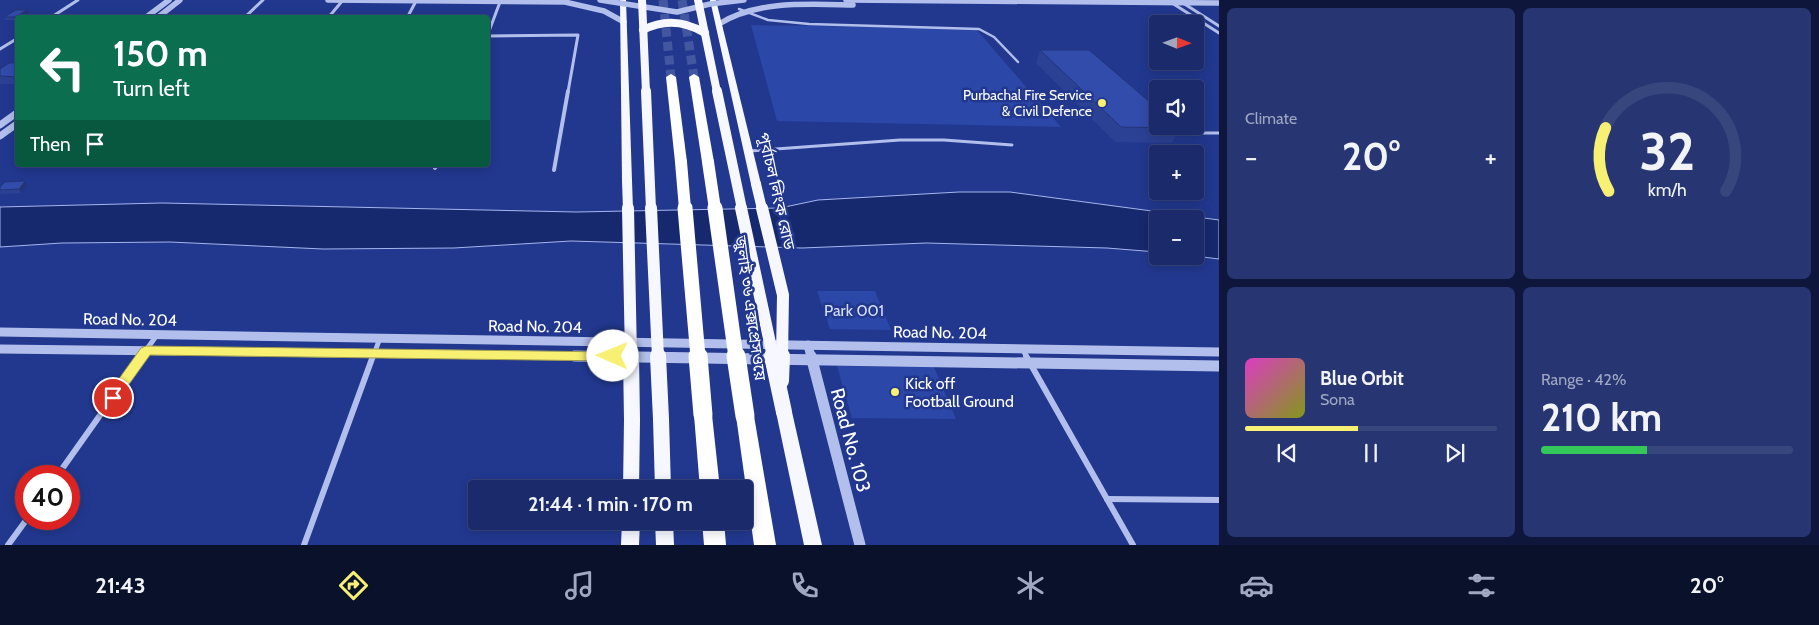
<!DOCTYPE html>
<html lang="en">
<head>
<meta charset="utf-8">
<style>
  body { margin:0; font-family:Cabin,"Noto Sans Bengali",sans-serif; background:#273673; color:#f1f3f6; height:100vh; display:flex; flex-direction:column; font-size:19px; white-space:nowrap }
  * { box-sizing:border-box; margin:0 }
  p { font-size:16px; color:#9fa7c1 }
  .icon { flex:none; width:28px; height:28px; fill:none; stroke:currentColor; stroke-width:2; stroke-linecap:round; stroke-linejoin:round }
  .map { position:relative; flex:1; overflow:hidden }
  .drawer { display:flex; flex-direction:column; gap:8px; padding:8px; background:#0e173b; width:600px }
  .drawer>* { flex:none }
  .top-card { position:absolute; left:15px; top:15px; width:475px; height:152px; border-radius:5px; box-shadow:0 2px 12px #0003,0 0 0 1px #38467e; background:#0b6e4f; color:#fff; overflow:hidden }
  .needle { width:32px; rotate:91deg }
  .tools { position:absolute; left:1149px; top:15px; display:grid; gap:10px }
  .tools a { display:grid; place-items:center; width:55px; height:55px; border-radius:5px; background:#1a2a6b; box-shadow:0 2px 12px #0003,0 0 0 1px #38467e; font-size:25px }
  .speed { position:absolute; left:15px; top:465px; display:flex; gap:10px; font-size:25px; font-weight:700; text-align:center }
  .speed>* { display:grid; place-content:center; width:65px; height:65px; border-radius:50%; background:#1a2a6b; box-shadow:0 2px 12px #0003,0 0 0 1px #38467e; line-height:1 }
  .speed .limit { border:8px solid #d22; background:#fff; color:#111 }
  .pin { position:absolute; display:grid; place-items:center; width:42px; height:42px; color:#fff; margin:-21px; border:2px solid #fff; border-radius:50%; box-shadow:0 1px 5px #0007 }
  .me { position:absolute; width:55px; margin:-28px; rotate:271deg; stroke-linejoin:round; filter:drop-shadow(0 0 4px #0008) }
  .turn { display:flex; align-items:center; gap:18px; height:105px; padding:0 15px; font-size:22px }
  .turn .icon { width:65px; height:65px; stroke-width:2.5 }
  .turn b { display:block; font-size:35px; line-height:42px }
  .then { display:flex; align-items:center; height:48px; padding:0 15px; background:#0003; gap:10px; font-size:19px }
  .big { font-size:38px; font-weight:700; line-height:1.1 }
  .drawer .card { flex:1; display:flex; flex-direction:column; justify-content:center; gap:8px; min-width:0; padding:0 18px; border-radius:8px; background:#273673 }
  .drawer .dial { align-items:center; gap:0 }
  .dial svg { height:130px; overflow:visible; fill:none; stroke:#38467e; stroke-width:7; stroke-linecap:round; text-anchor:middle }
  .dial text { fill:#f1f3f6; stroke:none }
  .song { display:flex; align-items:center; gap:15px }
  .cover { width:60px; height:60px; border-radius:8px; background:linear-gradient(135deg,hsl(310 70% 55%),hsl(70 70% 35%)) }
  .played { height:5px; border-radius:2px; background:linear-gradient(90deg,#f8f073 45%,#38467e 45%) }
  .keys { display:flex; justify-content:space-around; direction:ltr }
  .heat { display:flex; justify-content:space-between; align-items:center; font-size:28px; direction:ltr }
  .charge { height:8px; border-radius:4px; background:linear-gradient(90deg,#34c759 42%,#38467e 0) }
  .drawer .tiles { flex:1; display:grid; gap:8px; grid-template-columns:repeat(2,1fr) }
  .trip { position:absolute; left:468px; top:480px; width:285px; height:50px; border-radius:5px; background:#1a2a6b; box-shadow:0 2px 12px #0003,0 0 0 1px #38467e; font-weight:700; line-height:50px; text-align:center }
  .menu { display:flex; height:80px; justify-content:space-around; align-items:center; background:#0a112b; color:#9fa7c1 }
  .menu .icon { width:35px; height:35px }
  .menu .selected { color:#f8f073 }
  .menu b { font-size:22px; color:#f1f3f6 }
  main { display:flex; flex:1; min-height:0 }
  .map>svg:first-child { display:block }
</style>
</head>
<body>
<main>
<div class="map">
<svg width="1219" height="545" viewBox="0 0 1219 545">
  <rect width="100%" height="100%" fill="#22388f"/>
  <!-- green -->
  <g fill="#2b47a7">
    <polygon points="751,25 975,28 1061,127 777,121"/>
    <polygon points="817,291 875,291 891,330 830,329"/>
    <polygon points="837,366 934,367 956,419 852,418"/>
  </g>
  <!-- water -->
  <polygon fill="#17296e" stroke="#a5b6ed" points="959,192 1010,192 1219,220 1219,259 1195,256 1195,219 1158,219 1157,252 1107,248 926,243 802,248 571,241 454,248 323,249 170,242 62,243 0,247 0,207 162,203 576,212 780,208 818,200"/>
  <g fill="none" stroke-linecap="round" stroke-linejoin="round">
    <!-- motorway-tunnel -->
    <g stroke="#4356a0" stroke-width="9" stroke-dasharray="9 5" stroke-linecap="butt">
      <polyline points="663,0 671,77"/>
      <polyline points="682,0 694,77"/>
    </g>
    <!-- service-far1 -->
    <polyline stroke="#b2bfec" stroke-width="2.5" points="739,9 768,20 809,24 979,29 994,37 1018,62"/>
    <!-- service -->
    <g stroke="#b2bfec" stroke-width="3">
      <polyline points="1194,133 1219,133"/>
      <polyline points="750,151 900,140 944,140 1012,145"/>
    </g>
    <!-- minor-far3 -->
    <g stroke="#b2bfec" stroke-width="3">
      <polyline points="1172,3 1219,33"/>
      <polyline points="1183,3 1219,26"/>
      <polyline points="50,18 78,0"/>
      <polyline points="244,18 263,0"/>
      <polyline points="328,18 343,0"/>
      <polyline points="407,18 416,1"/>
      <polyline points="488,34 500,2"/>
      <polyline points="488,36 578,35 568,92"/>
      <polyline points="0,49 18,38"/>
    </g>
    <!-- minor-far2 -->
    <g stroke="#b2bfec" stroke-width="4">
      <polyline points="435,168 437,165"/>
      <polyline points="554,170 568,91"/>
    </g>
    <!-- minor-far1 -->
    <g stroke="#b2bfec" stroke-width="5">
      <polyline points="1022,349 1027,357"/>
      <polyline points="141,357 157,335"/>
      <polyline points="373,357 380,338"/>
    </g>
    <!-- minor -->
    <g stroke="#b2bfec" stroke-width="6">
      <polyline points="1026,356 1133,545"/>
      <polyline points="57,476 142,356"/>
      <polyline points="1107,499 1219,500"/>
      <polyline points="8,545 27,519"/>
      <polyline points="304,545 373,356"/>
    </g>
    <!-- tertiary-far3 -->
    <g stroke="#b2bfec" stroke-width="5.5">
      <polyline points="328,0 565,2 604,11 624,22"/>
      <polyline points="846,0 1219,3"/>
      <polyline points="145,18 169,0"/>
      <polyline points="157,18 180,0"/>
      <path d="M719,24C757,0 809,4 853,5"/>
    </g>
    <!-- tertiary-far2 -->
    <g stroke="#b2bfec" stroke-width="7">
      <polyline points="0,125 18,112"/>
      <polyline points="0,136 18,123"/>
    </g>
    <!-- tertiary-far1 -->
    <g stroke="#b2bfec" stroke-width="9">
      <polyline points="0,332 1219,352"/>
      <polyline points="808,345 811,357"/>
      <polyline points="0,349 675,357"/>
    </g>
    <!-- tertiary -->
    <g stroke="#b2bfec" stroke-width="11">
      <polyline points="574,356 1219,366"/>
      <polyline points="811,356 860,545"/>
    </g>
    <!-- primary -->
    <g fill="#f7f8ff" fill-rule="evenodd">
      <polygon points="620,0 626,0 632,181 627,184 622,181"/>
      <polygon points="710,0 716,0 761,184 760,186 752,186 751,184"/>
      <polygon points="784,406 789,408 792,412 822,545 804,545 776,412 779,408"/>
      <polygon points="661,413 666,415 669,419 671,489 655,489 653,419 656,415"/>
      <polygon points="632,414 637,416 640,420 639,489 623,489 624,420 627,416"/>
      <polygon points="622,521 640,521 639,545 621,545"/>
      <polygon points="655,521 673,521 674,545 656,545"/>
    </g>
    <!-- motorway -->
    <g fill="#fff" fill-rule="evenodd">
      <polygon points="671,74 676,77 687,162 681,166 675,162 666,77"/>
      <polygon points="694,74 699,77 714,162 708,166 702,162 689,77"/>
      <polygon points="703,408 710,410 712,415 720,489 700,489 694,415 696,410"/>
      <polygon points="745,409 752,411 754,416 776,545 754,545 736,416 738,411"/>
      <polygon points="702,521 724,521 726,545 704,545"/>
    </g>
    <!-- tertiary-bridge -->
    <polyline stroke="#b2bfec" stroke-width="5.5" points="600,0 677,12 710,4 744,0"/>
    <!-- primary-bridge-far3 -->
    <g stroke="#f7f8ff" stroke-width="8">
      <polyline points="642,0 646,92"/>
      <polyline points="698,0 717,92"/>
      <path d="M643,30C664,19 685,21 705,33"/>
    </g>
    <!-- primary-bridge-far2 -->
    <g stroke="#f7f8ff" stroke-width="10">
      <polyline points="646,91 651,209"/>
      <polyline points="717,91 742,209"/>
      <polyline points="627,181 628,209"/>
      <polyline points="756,184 762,209"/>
    </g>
    <!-- primary-bridge-far1 -->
    <g stroke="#f7f8ff" stroke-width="12">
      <polyline points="628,208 631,357"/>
      <polyline points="651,208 658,357"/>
      <polyline points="741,208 773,357"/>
      <polyline points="762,208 783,295 782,357"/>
    </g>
    <!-- primary-bridge -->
    <g stroke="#f7f8ff" stroke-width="16">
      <polyline points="631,356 632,420"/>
      <polyline points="658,356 661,419"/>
      <polyline points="772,356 784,412"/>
      <polyline points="781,381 782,356"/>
    </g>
    <!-- motorway-bridge-far2 -->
    <g stroke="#fff" stroke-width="12">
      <polyline points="681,162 685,209"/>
      <polyline points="708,162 715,209"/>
    </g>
    <!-- motorway-bridge-far1 -->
    <g stroke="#fff" stroke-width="15">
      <polyline points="685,208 698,357"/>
      <polyline points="715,208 736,357"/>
    </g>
    <!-- motorway-bridge -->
    <g stroke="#fff" stroke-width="19">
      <polyline points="698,356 703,415"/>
      <polyline points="736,356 745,416"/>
    </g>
  </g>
  <!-- wall -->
  <g fill="#2b4194">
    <polygon points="27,10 29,13 22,18 18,18 17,20 5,20 4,17"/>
    <polygon points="1040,50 1180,128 1172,143 1115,142 1036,63"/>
    <polygon points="18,63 18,84 0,84 0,69"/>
    <polygon points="28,185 21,193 0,194 0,187"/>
  </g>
  <!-- shaded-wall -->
  <g fill="#233578">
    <polygon points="27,10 29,13 22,18 18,18 17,20 15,17"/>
    <polygon points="25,181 28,185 21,193 19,189"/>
  </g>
  <!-- building -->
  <g fill="#324cac" stroke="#233578">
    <polygon points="16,10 27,10 15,17 4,17"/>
    <polygon points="1040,50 1089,50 1158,109 1158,126 1178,126 1180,128 1121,127"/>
    <polygon points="9,63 18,63 18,77 0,76 0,69"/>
    <polygon points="25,181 19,189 0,190 0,187 5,182"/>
  </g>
  <!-- route -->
  <polygon fill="#f8f073" stroke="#a19c4b" points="146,346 613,352 617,353 619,356 617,360 613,361 150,355 117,401 108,401 106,398 108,394 141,348"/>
  <!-- markers -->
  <g fill="#f8f073" stroke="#22388f" stroke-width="2">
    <circle cx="1102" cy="103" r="5"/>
    <circle cx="895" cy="392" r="5"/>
  </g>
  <g text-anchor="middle" stroke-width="5" stroke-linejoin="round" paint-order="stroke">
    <!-- far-poi labels -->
    <g font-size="14" fill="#fff" stroke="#22388f" text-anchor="end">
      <text x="1092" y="100">Purbachal Fire Service<tspan x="1092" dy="16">&amp; Civil Defence</tspan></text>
    </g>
    <!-- street labels -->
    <g font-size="16" fill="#fff" stroke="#22388f">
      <text transform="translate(777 191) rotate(77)" y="6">পূর্বাচল লিংক রোড</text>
      <text transform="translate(751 308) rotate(82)" y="6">জুলাই ৩৬ এক্সপ্রেসওয়ে</text>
      <text transform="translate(130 319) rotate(1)" y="6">Road No. 204</text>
      <text transform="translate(535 326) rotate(1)" y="6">Road No. 204</text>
      <text transform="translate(940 332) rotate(1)" y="6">Road No. 204</text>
    </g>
    <!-- park labels -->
    <g font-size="16" fill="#d7def9" stroke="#22388f">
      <text x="854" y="316">Park 001</text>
    </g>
    <!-- poi labels -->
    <g font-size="16" fill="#fff" stroke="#22388f" text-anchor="start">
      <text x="905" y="389">Kick off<tspan x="905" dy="18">Football Ground</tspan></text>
    </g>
    <!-- near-street labels -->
    <g font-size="19" fill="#fff" stroke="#22388f">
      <text transform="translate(851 440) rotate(75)" y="7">Road No. 103</text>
    </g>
  </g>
</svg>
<div class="tools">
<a><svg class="needle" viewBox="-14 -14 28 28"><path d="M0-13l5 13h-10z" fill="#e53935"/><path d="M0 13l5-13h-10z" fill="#9fa7c1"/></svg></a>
<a><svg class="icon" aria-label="sound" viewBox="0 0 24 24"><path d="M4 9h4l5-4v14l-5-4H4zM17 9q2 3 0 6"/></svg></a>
<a>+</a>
<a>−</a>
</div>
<div class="speed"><div class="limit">40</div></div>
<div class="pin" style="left:113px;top:398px;background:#d93025"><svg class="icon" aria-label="arrive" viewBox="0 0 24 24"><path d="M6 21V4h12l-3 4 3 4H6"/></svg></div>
<svg class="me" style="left:613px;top:356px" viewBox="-20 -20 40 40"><circle r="19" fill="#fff"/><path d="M0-13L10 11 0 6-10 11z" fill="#f8f073"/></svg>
<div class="trip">21:44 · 1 min · 170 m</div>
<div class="top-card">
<div class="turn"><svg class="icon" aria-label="left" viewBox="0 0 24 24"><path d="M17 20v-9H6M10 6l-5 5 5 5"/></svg><div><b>150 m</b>Turn left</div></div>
<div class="then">Then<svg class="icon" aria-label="arrive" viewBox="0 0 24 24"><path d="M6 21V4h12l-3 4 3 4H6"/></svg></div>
</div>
</div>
<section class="drawer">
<div class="tiles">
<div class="card"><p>Climate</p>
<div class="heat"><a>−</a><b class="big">20°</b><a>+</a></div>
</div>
<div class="card dial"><svg viewBox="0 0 100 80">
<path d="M14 69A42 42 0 1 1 86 69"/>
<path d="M14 69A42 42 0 0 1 12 30" stroke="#f8f073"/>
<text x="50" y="56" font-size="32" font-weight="700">32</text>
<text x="50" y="72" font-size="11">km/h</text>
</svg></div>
<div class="card">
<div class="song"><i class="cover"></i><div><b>Blue Orbit</b><p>Sona</p></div></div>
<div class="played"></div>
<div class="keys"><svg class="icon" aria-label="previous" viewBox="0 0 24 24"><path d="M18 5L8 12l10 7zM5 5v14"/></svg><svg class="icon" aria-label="pause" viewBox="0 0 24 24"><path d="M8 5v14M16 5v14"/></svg><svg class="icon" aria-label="next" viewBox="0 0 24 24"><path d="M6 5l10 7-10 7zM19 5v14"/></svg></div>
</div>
<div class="card"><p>Range · 42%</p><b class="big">210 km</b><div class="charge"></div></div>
</div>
</section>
</main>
<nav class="menu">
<b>21:43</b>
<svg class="icon selected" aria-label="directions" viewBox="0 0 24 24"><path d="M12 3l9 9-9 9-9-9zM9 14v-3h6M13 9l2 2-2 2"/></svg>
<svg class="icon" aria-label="music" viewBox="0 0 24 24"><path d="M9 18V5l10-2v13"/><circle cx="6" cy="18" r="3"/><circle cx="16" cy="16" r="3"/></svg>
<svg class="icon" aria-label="phone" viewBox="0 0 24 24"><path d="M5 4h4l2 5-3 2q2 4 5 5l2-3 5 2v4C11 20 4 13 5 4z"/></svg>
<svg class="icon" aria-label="climate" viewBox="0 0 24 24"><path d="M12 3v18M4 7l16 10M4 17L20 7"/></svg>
<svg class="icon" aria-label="car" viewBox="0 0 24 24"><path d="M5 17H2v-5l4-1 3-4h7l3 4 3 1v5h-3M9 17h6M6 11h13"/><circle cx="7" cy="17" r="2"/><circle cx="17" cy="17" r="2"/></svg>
<svg class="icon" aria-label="filters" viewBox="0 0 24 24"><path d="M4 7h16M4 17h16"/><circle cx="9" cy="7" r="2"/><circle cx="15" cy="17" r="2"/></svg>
<b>20°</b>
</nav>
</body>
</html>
